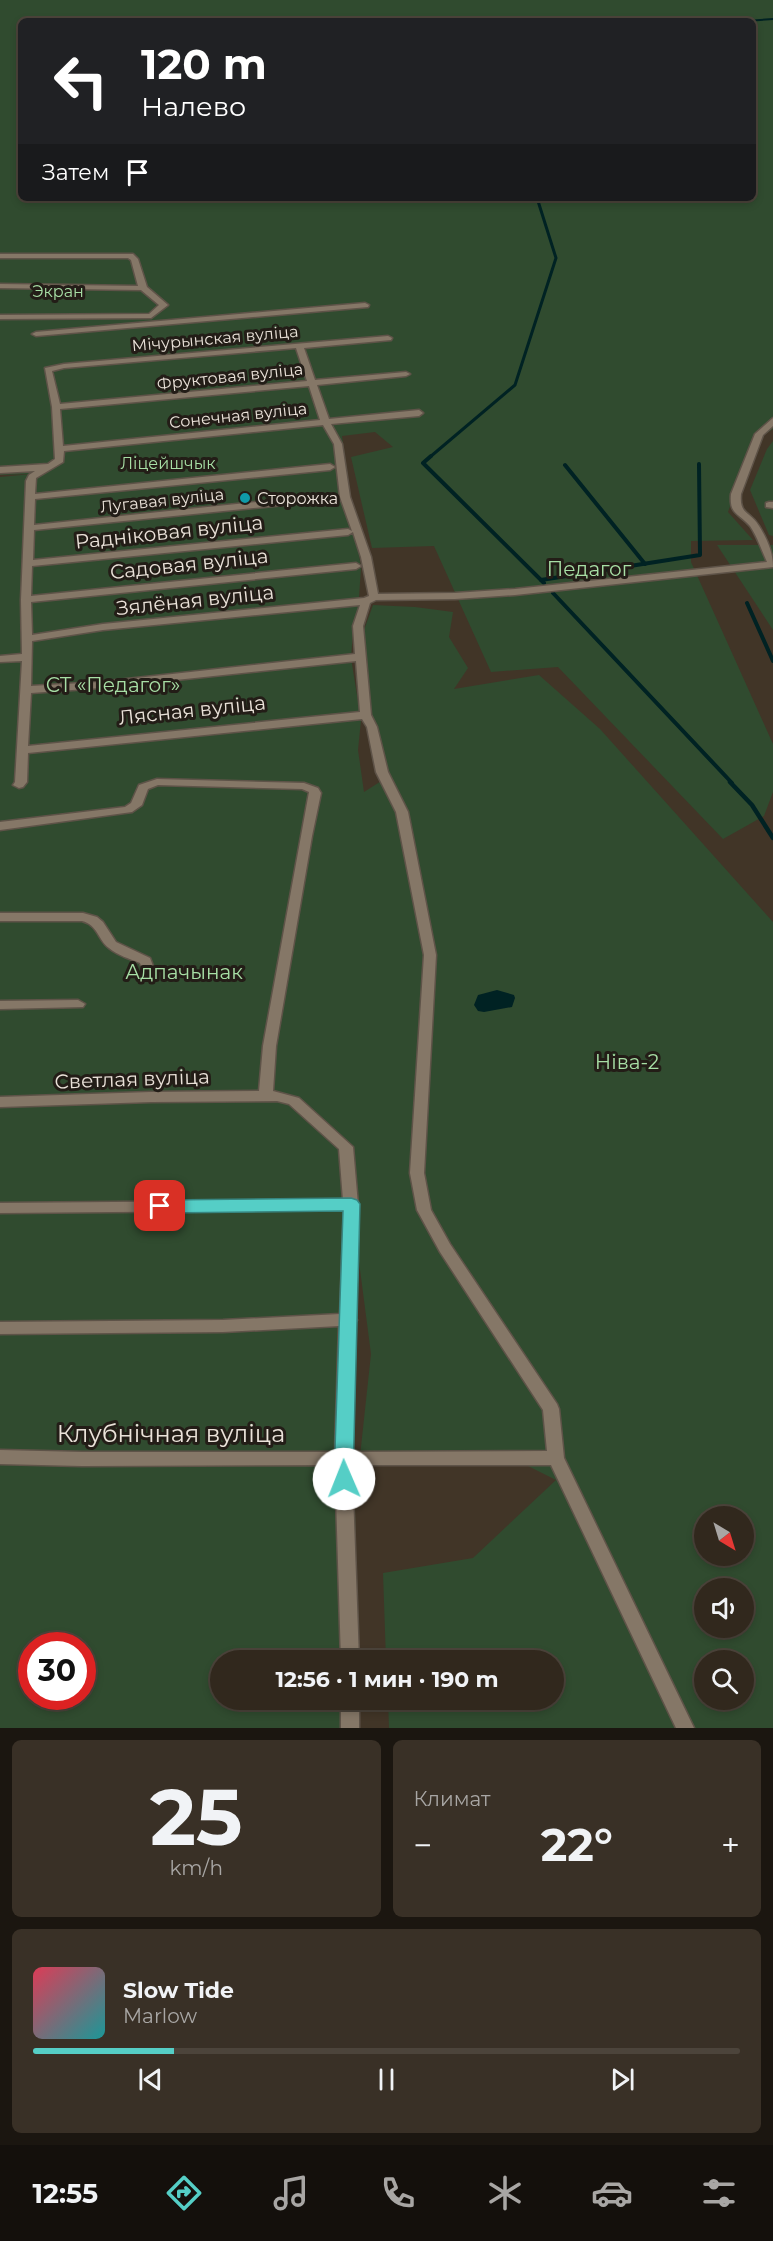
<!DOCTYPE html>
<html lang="ru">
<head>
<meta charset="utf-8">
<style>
  body { margin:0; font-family:Montserrat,sans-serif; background:#393026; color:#f1f3f6; height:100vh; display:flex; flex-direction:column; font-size:22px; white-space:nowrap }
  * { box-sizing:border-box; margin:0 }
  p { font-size:20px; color:#a8a6a4 }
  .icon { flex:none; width:33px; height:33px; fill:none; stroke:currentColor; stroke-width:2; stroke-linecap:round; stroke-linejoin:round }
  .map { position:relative; height:1728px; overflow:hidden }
  .details { display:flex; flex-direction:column; gap:12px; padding:12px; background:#1b1610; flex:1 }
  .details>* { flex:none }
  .banner { position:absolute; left:18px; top:18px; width:738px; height:183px; border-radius:9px; box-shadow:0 3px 9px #0003,0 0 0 2px #4c443b; background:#202124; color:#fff; overflow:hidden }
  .needle { width:39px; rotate:142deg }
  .fabs { position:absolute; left:694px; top:1506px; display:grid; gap:12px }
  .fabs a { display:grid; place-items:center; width:60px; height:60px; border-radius:50%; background:#31281d; box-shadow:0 3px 9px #0003,0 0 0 2px #4c443b; font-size:30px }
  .speed { position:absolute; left:18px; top:1632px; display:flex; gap:12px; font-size:30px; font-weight:700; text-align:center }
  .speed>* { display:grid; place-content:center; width:78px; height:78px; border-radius:50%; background:#31281d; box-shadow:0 3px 9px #0003,0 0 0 2px #4c443b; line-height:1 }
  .speed .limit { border:9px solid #d22; background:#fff; color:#111 }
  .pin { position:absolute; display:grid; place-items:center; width:51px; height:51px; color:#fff; margin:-26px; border-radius:12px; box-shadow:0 3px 9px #0006 }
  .me { position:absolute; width:66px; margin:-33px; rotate:359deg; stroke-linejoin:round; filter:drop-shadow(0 0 4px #0008) }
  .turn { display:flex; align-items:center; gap:21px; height:126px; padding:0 24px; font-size:27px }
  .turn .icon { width:78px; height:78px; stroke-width:2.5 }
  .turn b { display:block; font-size:42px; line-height:51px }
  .then { display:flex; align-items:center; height:57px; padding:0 24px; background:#0003; gap:12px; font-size:22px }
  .big { font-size:45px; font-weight:700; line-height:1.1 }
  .details .widget { flex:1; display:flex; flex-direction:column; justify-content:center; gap:9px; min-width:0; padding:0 21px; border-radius:9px; background:#393026 }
  .details .dial { align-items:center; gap:0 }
  .dial b { font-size:78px; line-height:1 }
  .song { display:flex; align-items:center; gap:18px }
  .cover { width:72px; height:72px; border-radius:9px; background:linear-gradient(135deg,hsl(350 70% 55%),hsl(180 70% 35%)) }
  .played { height:6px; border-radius:3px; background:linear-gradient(90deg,#55cec6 20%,#4c443b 20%) }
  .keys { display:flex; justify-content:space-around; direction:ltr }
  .heat { display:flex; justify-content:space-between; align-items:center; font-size:33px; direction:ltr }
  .details .tiles { flex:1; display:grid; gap:12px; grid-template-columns:1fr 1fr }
  .widget:last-child { grid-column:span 2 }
  .trip { position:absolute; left:210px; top:1650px; width:354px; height:60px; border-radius:30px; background:#31281d; box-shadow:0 3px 9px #0003,0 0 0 2px #4c443b; font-weight:700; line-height:60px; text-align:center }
  .dock { display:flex; height:96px; justify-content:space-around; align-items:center; background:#14100c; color:#a8a6a4 }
  .dock .icon { width:42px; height:42px }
  .dock .active { color:#55cec6 }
  .dock b { font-size:27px; color:#f1f3f6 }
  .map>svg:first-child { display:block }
</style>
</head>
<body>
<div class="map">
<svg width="773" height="1728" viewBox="0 0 773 1728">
  <rect width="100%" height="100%" fill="#413527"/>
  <!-- green -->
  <g fill="#304b2f" fill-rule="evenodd">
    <path d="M0,0H773V429L754,441L728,512L753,540L691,541V562L773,744V792L764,816L723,839L558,667L491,672L434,546L372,548L351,457L393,447L375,432L342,436L361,568L355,655L373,605L415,607L453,612L449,637L468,668L454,689L539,675L600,729L773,922V1728H389L388,1700H554V1660H386L383,1573L473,1558L556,1480L506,1455L360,1456L371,1354L359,1262L354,1457L358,1660H220V1700H359V1728H0V477L32,474L0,475ZM21,21H753V198H21ZM354,618L355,659L386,778L364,792L358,750L361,720L351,658ZM705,1516H744V1556H705ZM705,1588H744V1628H705ZM32,1646H82V1696H32ZM705,1660H744V1700H705Z"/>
    <polygon points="773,441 773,536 769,535 750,490 767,449"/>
    <polygon points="717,545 773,545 773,630"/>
  </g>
  <!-- water -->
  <polygon fill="#002223" points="497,990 514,995 515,998 512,1007 484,1012 478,1011 474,1005 478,995"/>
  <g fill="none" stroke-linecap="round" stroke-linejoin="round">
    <!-- stream-far3 -->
    <g stroke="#002223" stroke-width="2">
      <polyline points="745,21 773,19"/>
      <polyline points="538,201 553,198"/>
    </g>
    <!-- stream-far2 -->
    <polyline stroke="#002223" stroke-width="3" points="430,457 515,385 556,258 538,201 543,200"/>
    <!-- stream-far1 -->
    <g stroke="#002223" stroke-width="4">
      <polyline points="431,456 423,463 544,583"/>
      <polyline points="565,465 645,564"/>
      <polyline points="541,580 700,555 699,464"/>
      <polyline points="553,593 732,783"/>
      <polyline points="747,603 773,661"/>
    </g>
    <!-- stream -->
    <polyline stroke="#002223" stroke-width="4.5" points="730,782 752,805 773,838"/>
    <!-- street casing -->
    <g stroke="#5e5348" stroke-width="3">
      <g id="street">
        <polygon points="0,254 133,254 138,259 147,287 168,305 151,318 0,319 0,315 149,314 159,305 141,290 0,288 0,284 138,286 131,260 128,258 0,258"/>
        <polygon points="365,303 369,305 368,307 36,336 32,334 36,332"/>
        <path d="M388,336L392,338L391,340L304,348L315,380L406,372L410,374L406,376L317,385L329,419L419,410L423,413L419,416L331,424L342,444L350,497L371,557L378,594L455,593L515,589L767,562C762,551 757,536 750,526C739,513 729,515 731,494L755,434L773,418V426L763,435L741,494C739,515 750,511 759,526C767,539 773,552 773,567L515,595L455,599L376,600L370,603L363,626L371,715L377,727L388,772L408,812L436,955L424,1173L431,1210L450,1244L557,1404L559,1409L564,1458L694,1728H676L551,1465H352L359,1660H341L335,1465L82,1466L0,1464V1450L82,1452H335L339,1326L223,1332L0,1334V1322L223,1320L340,1314L344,1210L0,1213V1203L343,1200L339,1149L289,1104L277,1101L151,1102L0,1107V1097L151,1092L259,1091L263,1046L309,792L302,789L158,785L148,789L142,805L132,812L0,830V822L125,807L131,803L139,785L157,779L304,783L318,788L321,793L312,836L276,1046L273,1091L299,1098L353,1147L358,1205L355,1317L357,1320L355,1323L351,1452L547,1451L543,1410L440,1252L417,1210L410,1173L424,955L396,812L376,772L367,727L362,719L28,753L27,782L23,787L19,788L13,785L15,782L22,661L0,662V656L22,654L21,600L26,481L29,475L35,471L0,473V467L48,464L55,459L52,407L45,368L64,364ZM296,348L307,381L60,404L52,371L64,368ZM309,386L320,420L63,446L60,409ZM323,425L334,444L340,497L352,531L348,529L33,560L34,530L333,500L338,497L333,494L34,525L35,499L330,470L335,467L330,464L35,494L36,478L63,462L64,451ZM353,532L361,557L369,596L364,598L103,624L32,635L31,602L356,569L361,566L356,563L31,596L32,566L348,535ZM360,605L353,626L355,654L100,682L31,686L32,641L103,630ZM356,661L360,712L28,746L31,693L100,688Z"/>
        <polygon points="769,502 773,502 773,508 766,507 766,503"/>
        <path d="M0,913H83L97,917L103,922L116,942L150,958L156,974L150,978L145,977L140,963C130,959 117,955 109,948C98,940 98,925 82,921H0Z"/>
        <polygon points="78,1000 85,1004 83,1007 0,1009 0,1001"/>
        <rect x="341" y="1700" width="18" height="28"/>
      </g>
    </g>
    <!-- street -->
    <use href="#street" fill="#857767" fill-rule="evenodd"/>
  </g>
  <!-- route -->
  <polygon fill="#55cec6" stroke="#378681" stroke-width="1.5" points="351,1198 357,1200 360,1204 353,1479 351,1484 344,1487 337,1484 334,1479 343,1211 160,1213 154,1211 151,1206 154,1202 160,1200"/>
  <!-- markers -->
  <circle fill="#0f9aa8" stroke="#231d17" stroke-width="2" cx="245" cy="498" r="6"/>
  <g text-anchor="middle" stroke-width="6" stroke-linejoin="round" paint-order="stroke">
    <!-- far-park labels -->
    <g font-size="16" fill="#a7dfa5" stroke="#231d17">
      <text x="58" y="297">Экран</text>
      <text x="168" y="469">Ліцейшчык</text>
    </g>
    <!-- far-street labels -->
    <g font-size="16" fill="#eae2d9" stroke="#231d17">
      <text transform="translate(215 338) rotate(-5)" y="6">Мічурынская вуліца</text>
      <text transform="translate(230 376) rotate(-6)" y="6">Фруктовая вуліца</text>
      <text transform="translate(238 415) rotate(-6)" y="6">Сонечная вуліца</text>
      <text transform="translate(162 500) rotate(-6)" y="6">Лугавая вуліца</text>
    </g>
    <!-- far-poi labels -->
    <g font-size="16" fill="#eae2d9" stroke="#231d17" text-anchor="start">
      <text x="257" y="504">Сторожка</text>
    </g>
    <!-- street labels -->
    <g font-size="20" fill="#eae2d9" stroke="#231d17">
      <text transform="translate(169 532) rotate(-6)" y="7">Радніковая вуліца</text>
      <text transform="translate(189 564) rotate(-6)" y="7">Садовая вуліца</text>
      <text transform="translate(195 600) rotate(-6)" y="7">Зялёная вуліца</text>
      <text transform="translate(192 710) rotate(-6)" y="7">Лясная вуліца</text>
      <text transform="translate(132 1079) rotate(-2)" y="7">Светлая вуліца</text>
    </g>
    <!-- park labels -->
    <g font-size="20" fill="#a7dfa5" stroke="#231d17">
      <text x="589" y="576">Педагог</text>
      <text x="113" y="692">СТ «Педагог»</text>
      <text x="184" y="979">Адпачынак</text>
      <text x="627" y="1069">Ніва-2</text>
    </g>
    <!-- near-street labels -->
    <g font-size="24" fill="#eae2d9" stroke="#231d17">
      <text x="171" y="1442">Клубнічная вуліца</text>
    </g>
  </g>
</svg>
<div class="fabs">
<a><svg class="needle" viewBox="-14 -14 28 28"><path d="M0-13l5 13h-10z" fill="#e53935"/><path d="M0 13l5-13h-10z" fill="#a8a6a4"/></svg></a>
<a><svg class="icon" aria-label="sound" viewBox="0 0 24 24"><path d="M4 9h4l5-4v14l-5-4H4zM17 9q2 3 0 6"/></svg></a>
<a><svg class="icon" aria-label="search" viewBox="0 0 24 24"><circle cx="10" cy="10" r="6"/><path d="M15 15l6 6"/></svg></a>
</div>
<div class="speed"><div class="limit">30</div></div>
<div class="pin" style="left:160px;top:1206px;background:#d93025"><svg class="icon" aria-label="arrive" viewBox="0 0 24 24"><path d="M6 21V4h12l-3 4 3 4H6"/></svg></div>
<svg class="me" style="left:344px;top:1479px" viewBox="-20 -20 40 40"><circle r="19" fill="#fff"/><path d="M0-13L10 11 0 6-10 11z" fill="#55cec6"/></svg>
<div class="trip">12:56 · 1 мин · 190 m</div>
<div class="banner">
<div class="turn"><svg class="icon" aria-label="left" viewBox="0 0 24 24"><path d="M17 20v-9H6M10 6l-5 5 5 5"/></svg><div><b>120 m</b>Налево</div></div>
<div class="then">Затем<svg class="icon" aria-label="arrive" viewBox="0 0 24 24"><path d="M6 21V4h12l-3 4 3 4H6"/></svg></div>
</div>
</div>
<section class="details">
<div class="tiles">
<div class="widget dial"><b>25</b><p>km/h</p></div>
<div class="widget"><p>Климат</p>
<div class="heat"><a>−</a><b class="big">22°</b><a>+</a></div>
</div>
<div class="widget">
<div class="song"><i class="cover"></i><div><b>Slow Tide</b><p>Marlow</p></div></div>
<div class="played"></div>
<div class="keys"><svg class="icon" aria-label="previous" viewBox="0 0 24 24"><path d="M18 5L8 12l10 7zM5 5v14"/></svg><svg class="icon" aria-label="pause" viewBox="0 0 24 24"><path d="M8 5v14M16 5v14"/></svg><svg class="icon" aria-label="next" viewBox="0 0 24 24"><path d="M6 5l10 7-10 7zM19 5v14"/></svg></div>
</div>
</div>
</section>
<nav class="dock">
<b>12:55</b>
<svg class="icon active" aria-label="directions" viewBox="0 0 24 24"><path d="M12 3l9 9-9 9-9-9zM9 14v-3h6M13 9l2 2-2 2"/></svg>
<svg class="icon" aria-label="music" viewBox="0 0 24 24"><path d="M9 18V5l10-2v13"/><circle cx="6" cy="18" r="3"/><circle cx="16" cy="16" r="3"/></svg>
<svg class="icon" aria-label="phone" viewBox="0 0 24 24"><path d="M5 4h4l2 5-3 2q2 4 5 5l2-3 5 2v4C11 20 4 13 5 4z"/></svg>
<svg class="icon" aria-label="climate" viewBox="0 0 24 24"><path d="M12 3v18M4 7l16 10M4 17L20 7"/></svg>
<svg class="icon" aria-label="car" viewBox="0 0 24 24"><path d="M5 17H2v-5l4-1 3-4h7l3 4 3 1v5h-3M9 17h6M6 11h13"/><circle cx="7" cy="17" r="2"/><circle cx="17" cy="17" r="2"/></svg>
<svg class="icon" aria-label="filters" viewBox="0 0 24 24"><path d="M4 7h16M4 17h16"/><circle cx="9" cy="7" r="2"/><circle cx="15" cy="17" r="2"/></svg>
</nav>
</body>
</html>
